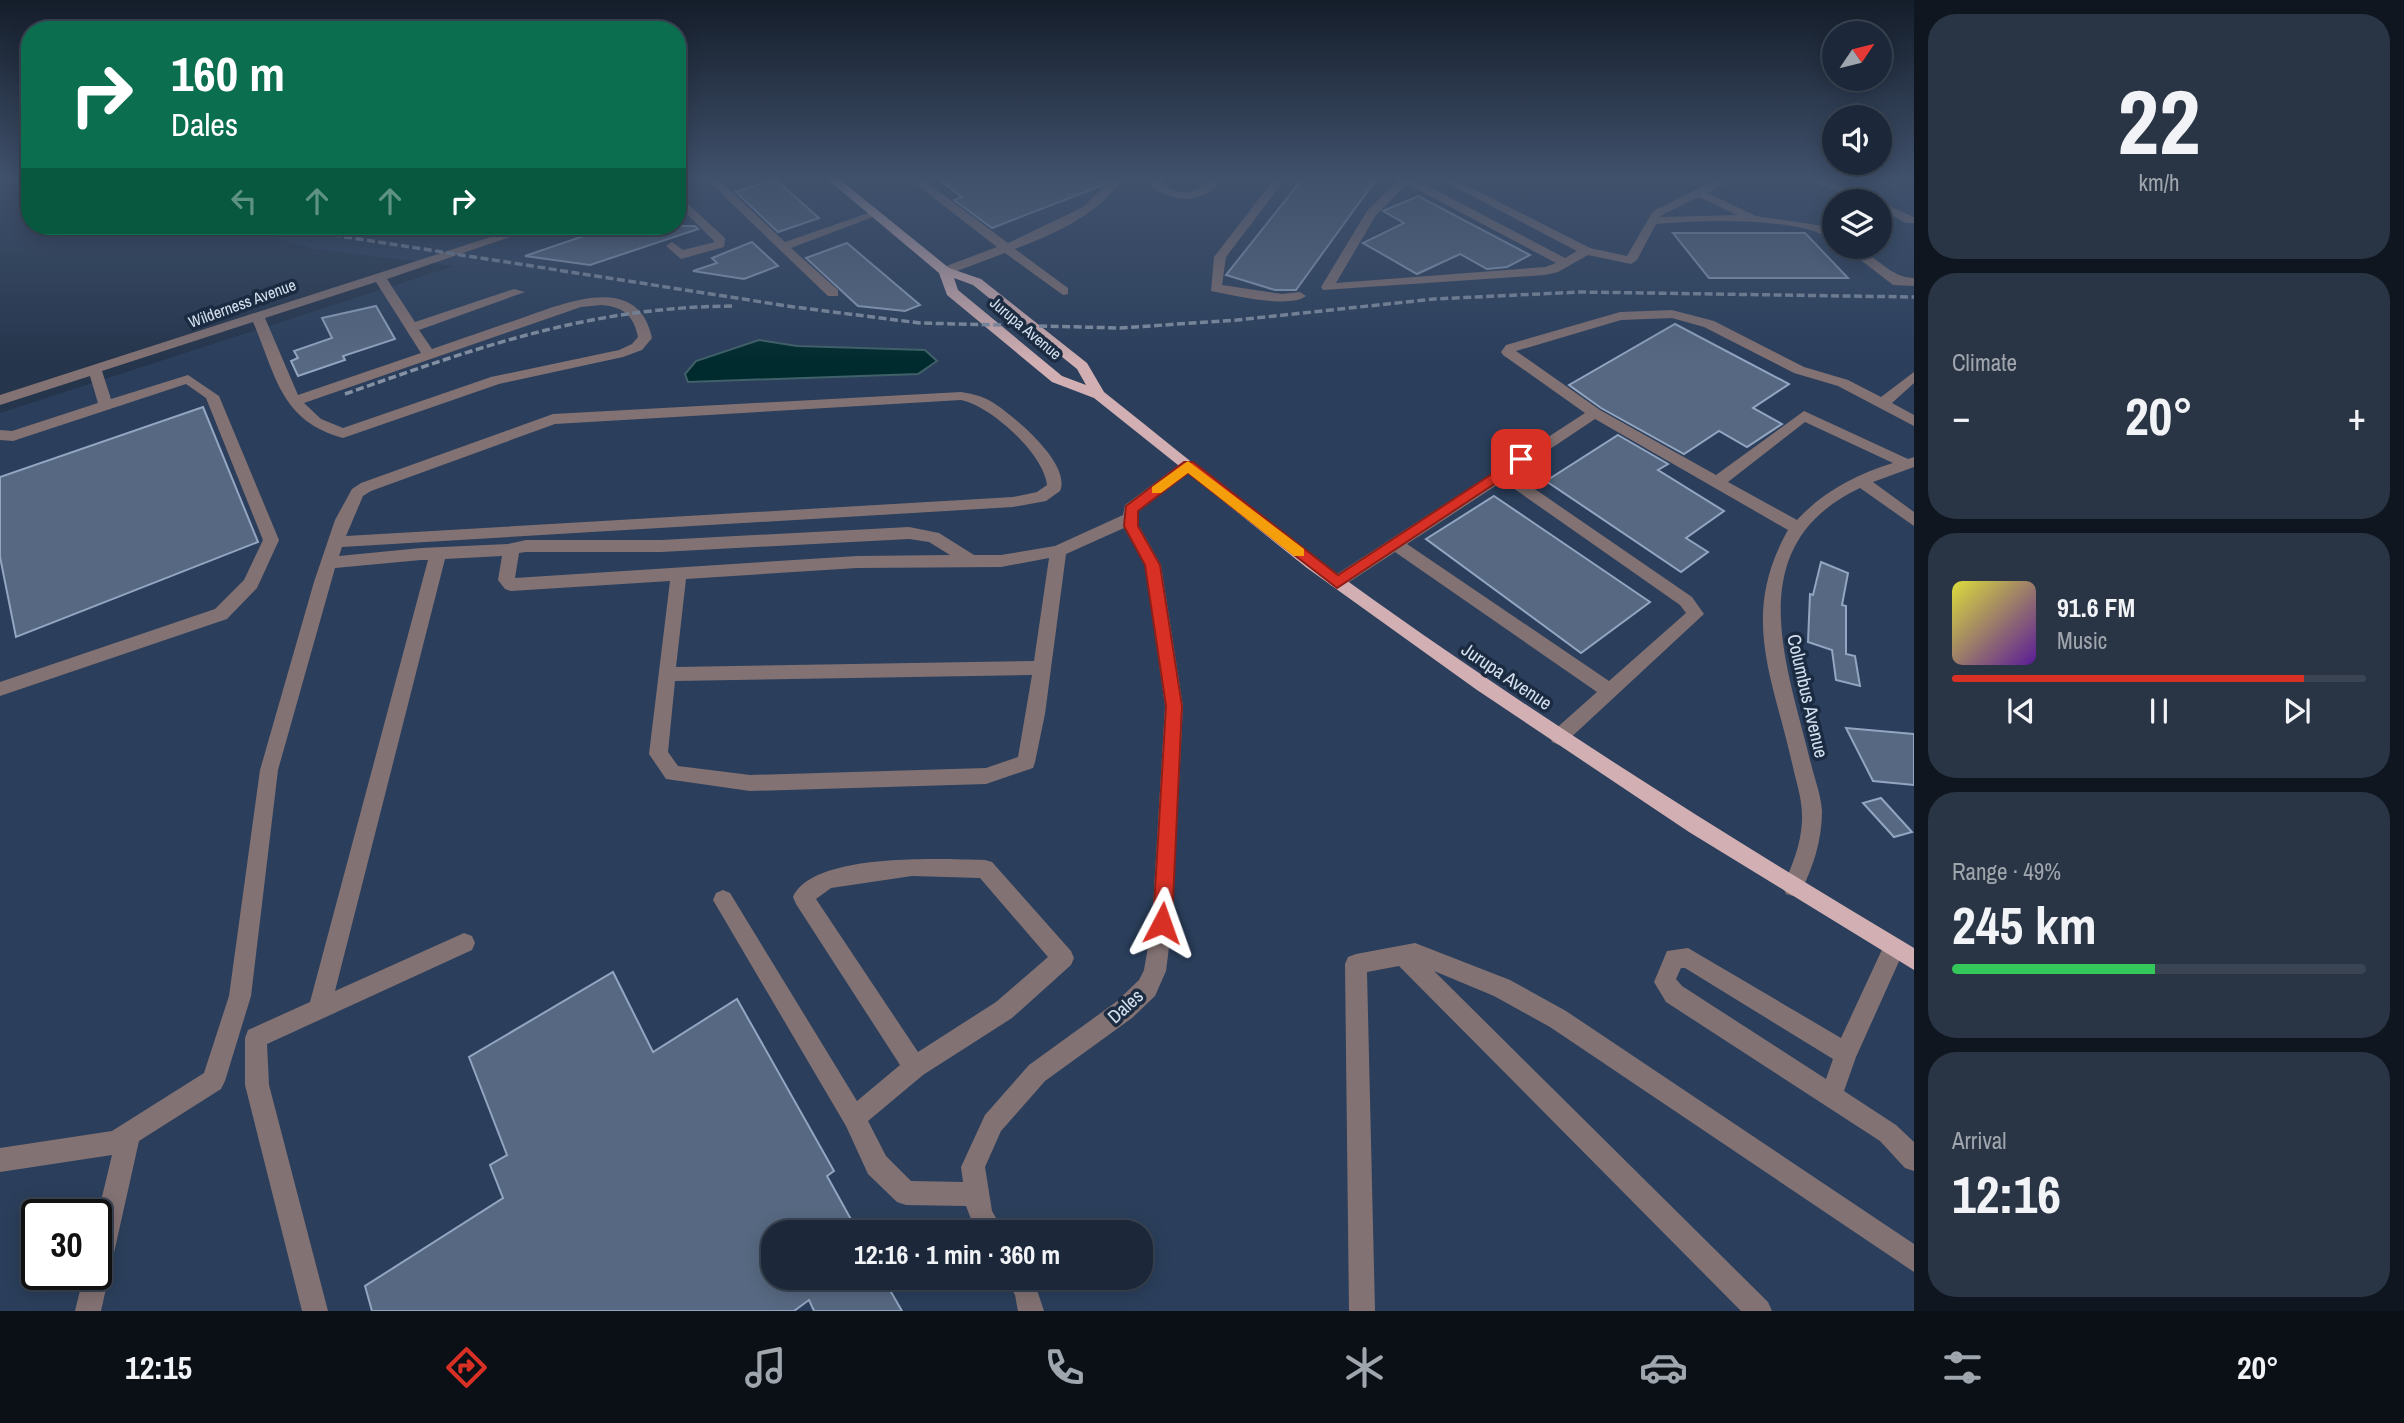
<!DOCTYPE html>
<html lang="en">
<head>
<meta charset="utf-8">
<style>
  body { margin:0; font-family:"Archivo Narrow",sans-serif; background:#293444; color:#f1f3f6; height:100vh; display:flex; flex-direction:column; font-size:26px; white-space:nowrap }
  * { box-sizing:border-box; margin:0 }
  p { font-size:23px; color:#a0a6ae }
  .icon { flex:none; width:38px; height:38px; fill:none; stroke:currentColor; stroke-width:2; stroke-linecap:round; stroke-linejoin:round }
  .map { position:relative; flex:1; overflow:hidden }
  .side { display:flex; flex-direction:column; gap:14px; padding:14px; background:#0f161f; width:490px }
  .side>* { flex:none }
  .guide { position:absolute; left:21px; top:21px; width:665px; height:214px; border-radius:28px; box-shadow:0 4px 18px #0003,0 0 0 2px #3a4453; background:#0b6e4f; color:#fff; overflow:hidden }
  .needle { width:46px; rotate:55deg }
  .fabs { position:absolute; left:1822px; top:21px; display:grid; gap:14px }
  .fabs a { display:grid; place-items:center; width:70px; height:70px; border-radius:50%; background:#1c2839; box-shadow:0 4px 18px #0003,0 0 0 2px #3a4453; font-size:35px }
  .speed { position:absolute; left:21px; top:1199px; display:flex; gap:14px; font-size:35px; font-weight:700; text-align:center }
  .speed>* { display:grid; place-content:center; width:91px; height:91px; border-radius:50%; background:#1c2839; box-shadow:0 4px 18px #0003,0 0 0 2px #3a4453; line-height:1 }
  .speed .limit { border:4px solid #111; border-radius:10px; background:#fff; color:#111 }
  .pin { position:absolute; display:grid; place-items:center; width:60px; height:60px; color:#fff; margin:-30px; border-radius:14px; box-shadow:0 4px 10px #0006 }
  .me { position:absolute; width:77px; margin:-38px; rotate:4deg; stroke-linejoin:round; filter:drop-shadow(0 0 5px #0008) }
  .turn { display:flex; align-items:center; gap:24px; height:147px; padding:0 35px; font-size:32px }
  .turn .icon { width:91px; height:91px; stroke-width:2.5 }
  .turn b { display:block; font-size:49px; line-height:60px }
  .lanes { display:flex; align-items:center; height:66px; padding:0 35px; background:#0003; justify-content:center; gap:35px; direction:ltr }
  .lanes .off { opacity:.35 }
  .big { font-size:52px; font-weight:800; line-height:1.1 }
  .side .tile { flex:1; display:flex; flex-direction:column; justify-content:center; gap:10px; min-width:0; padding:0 24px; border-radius:28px; background:#293444 }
  .side .dial { align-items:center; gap:0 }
  .dial b { font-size:91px; line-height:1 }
  .song { display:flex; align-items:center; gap:21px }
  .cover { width:84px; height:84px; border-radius:10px; background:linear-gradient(135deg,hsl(60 70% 55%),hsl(270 70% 35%)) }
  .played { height:7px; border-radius:4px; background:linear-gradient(90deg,#d93025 85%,#3a4453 85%) }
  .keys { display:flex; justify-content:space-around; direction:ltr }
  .heat { display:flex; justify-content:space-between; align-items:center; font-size:38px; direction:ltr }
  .charge { height:10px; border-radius:5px; background:linear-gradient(90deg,#34c759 49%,#3a4453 0) }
  .trip { position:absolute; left:761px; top:1220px; width:392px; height:70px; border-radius:28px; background:#1c2839; box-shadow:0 4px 18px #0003,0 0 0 2px #3a4453; font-weight:800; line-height:70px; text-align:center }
  .menu { display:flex; height:112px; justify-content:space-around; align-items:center; background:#0b1017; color:#a0a6ae }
  .menu .icon { width:49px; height:49px }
  .menu .selected { color:#d93025 }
  .menu b { font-size:32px; color:#f1f3f6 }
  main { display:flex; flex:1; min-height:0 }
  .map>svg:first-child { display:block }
</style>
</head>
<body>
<main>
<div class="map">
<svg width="1914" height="1311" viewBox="0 0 1914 1311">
  <rect width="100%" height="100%" fill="#25354c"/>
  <!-- built -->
  <path fill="#2b3f5c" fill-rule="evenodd" d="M677,178H1914V1311H0V413L454,266L315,249L229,226H677ZM1834,201H1880V247H1834ZM37,1214H96V1274H37ZM774,1232H1141V1278H774Z"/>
  <!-- water -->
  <polygon fill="#002b2e" stroke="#406168" stroke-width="2" points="759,340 797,346 925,350 937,361 918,374 688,382 685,374 696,361"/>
  <!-- building -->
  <g fill="#576982" stroke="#92a5c1" stroke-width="2">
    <polygon points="937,178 1109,178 1101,186 992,228 954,200 962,197"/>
    <polygon points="1303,178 1377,178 1296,290 1275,290 1226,275"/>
    <polygon points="775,179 819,218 778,232 736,192"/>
    <polygon points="1418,196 1530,255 1507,267 1487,269 1460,254 1417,274 1363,243 1404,223 1383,211"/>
    <polygon points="613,226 695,226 698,229 590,265 525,256"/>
    <polygon points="1673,233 1805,233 1848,278 1709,278"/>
    <polygon points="752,242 778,266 744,279 693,271 717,263 712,258"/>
    <polygon points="847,243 920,305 905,311 858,306 806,258"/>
    <polygon points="376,306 395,339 343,356 345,360 298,376 291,361 298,358 294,351 332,338 322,318"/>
    <polygon points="1675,324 1789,384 1753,408 1782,424 1747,447 1719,431 1684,454 1601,408 1569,385"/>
    <polygon points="203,407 258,542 16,637 0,557 0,477"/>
    <polygon points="1618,435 1668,464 1658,470 1724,511 1686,538 1708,552 1681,572 1546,481"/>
    <polygon points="1494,496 1650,602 1581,653 1426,539"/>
    <polygon points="1821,562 1848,573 1842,605 1846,606 1846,654 1855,656 1860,686 1836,680 1832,650 1808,642 1810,594 1813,595"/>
    <polygon points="1846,728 1914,734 1914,785 1873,781"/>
    <polygon points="1881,798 1912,832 1894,837 1863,803"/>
    <polygon points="613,972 653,1052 737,999 834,1171 827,1176 858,1232 774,1232 774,1278 883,1278 902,1311 814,1311 809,1300 794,1311 372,1311 365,1286 503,1198 490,1165 507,1155 469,1057"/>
  </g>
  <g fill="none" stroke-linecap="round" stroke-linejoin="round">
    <!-- minor -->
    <g fill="#837273" fill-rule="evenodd">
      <polygon points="677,178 695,178 677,185"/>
      <polygon points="705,178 717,178 785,242 871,212 881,214 791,248 838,290 838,296 828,296"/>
      <path d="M908,178H921L1008,243L1083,207L1113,178H1124C1097,215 1057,233 1015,249L1068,288V294L1063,295L1005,253L949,274H941V268L997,247Z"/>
      <path d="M1154,178H1165L1163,185C1201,205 1195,178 1224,178C1204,203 1181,204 1154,189L1151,182Z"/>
      <path d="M1275,178H1286L1226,257L1222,285L1282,294L1300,292L1306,296C1290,309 1231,295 1211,291L1214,257Z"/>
      <path d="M1400,178H1413L1565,258L1577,251L1438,178H1452L1590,248L1627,256L1653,211L1719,178H1734L1708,193L1756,216L1824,226L1834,231V239C1822,235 1811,229 1798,227C1752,219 1703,220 1656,224L1637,260L1631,264L1588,255L1558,272L1545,275L1323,290L1321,287L1367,211ZM1407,184L1556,263L1545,267L1336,283L1376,215ZM1699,197L1737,215L1661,217L1662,215Z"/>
      <polygon points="1804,178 1820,178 1878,201 1862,201"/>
      <polygon points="677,194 725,238 724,247 681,259 666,246 672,242 683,250 715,242 677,204"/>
      <polygon points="1880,202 1914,217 1914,223 1906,223 1880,209"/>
      <path d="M525,226H542L387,279L415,322L514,289L525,292L419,330L432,349C461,339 490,329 519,319C562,304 638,270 652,338L642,350L623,357L499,384L343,438C280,421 276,375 253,322L102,371L111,399L188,375L219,396L279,540L257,588L227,619L0,696V682L215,609L244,580L263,540L206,398L186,384L13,441L0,440V430L12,431L98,403L90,376L0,405V395ZM376,282L421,353L298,395L265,318ZM602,305C624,307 634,316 638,337L632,344L619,350L491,377L343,428L321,419L304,403L581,307Z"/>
      <path d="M1844,247C1872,246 1886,278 1914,278V286L1893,285Z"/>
      <path d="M1672,310L1714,321L1804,367L1848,380L1881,397L1914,372V383L1892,403L1914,415V426L1838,386L1794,373L1704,327L1672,318L1621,320L1516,351L1600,410L1716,475L1804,411L1908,459L1914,457V467L1873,482L1914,512V526L1860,488C1738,546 1787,664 1811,764C1815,780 1821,795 1822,811C1822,841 1813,867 1800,894L1793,896L1786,894L1783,887C1792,865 1801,845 1802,821C1803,800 1796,782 1792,763C1772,675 1740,615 1788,530L1595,419L1513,474L1692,597L1704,614L1566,742L1559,745L1552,742L1550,737L1552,732L1597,692L1395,552L1343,586H1331L1329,582L1331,578L1585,413L1503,355L1501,352L1506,345L1620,312ZM1805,422L1893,463C1855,475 1824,491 1797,520L1728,482ZM1503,481L1680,605L1686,613L1609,681L1407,544Z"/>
      <path d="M961,392C972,394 983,396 992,402C1013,415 1072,464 1060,491L1046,501L1013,507L342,547L339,556L421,548L508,544L526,540H661L909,527L939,533L974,555H1001L1055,546L1123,515L1125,505L1183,462H1193L1196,466L1193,470L1139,511V526L1161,565L1183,706L1172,923L1166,971L1155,996L1132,1018L1045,1081L1001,1131L985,1167L992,1211L1004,1232H976L966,1206L906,1205L897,1202L868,1174L846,1126L713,900L716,893L723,890L730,893L857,1101L900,1065L796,904L793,897C813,852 942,859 985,860L992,862L1071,951L1074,958L1071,965L1012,1018L923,1075L868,1121L886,1156L911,1181L963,1182L961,1167L985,1115L1029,1065L1116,1002L1139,980L1144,970L1152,923L1165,706L1145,565L1124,528L1066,554L1045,714L1035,762L1033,768L986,784L750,791L666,779L649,754L670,581L511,591L505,589L498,580L502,556L445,559L335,991L464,933L472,936L475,943L472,950L267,1044L269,1085L328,1311H302L245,1085V1038L248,1030L310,1002L428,560H421L335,568L278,770L251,996L225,1081L221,1089L139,1141L101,1311H75L84,1274H96V1222L112,1155L0,1172V1148L112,1131L204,1073L229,996L260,770L314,582L335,520L352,489L361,483L553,414ZM961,400C991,406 1044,454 1047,485L1037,492L1013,497L346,536L363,496L371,491L555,424ZM909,539L929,542L950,555L857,556L515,578L519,553L526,552H661ZM1049,558L1034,661L676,667L686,579L857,568L1001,567ZM1032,675L1018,757L986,768L750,775L678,766L668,752L675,681ZM912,876L980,878L1048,957L996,1002L918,1052L816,899L831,888Z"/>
      <path d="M1894,938L1902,941L1905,948L1856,1057L1844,1091L1896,1125L1914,1142V1171L1905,1168L1880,1141L1666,1002L1654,982L1667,951L1688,948L1841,1038L1886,941ZM1681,968H1685L1833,1059L1826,1079L1682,986L1676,979Z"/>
      <polygon points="1415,943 1510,980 1566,1011 1914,1244 1914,1272 1550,1027 1494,996 1434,971 1768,1302 1772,1311 1741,1311 1399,966 1367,972 1375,1311 1349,1311 1345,964 1348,957 1356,954"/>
      <polygon points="1006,1278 1033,1278 1044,1311 1018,1311 1015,1295"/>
    </g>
    <!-- major -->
    <path fill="#d1afb2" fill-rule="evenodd" d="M826,178H838L949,268L981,279L1087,363L1104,392C1176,449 1247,508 1321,562C1512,701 1711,827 1914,948V970L1689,832L1477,690L1307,568L1094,398L1052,382L947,295L939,273ZM954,278L973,285L1077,369L1086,385L1062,376L958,290Z"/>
    <!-- rail -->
    <g stroke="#8491a4" stroke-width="3.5" stroke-dasharray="8 3.5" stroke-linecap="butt">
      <polyline points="276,226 794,307 920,323 1120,328 1237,320 1434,299 1580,292 1914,297"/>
      <path d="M345,394C479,347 589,307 734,306"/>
    </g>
  </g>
  <!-- sky -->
  <linearGradient id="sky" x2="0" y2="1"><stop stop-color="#141d2a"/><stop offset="0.49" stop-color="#40516c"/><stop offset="1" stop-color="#40516c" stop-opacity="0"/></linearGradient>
  <rect width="1914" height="362" fill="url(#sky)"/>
  <!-- route -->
  <polygon fill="#d93025" stroke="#8d1f18" stroke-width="2" points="1521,455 1528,459 1526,463 1337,588 1188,473 1138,511 1138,526 1160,565 1182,706 1172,923 1169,930 1162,933 1156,930 1153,923 1166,706 1145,565 1124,526 1126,506 1184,462 1193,462 1338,575"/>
  <!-- slow -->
  <polygon fill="#f59e0b" points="1188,461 1304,549 1304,556 1294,556 1188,473 1161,493 1152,493 1152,487"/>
  <g text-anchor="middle" stroke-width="7" stroke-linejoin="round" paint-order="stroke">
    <!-- far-street labels -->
    <g font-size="16" fill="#d5e0ef" stroke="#1b2b41">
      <text transform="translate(242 303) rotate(-20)" y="6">Wilderness Avenue</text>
      <text transform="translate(1026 328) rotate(40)" y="6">Jurupa Avenue</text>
    </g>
    <!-- street labels -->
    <g font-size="19" fill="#d5e0ef" stroke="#1b2b41">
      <text transform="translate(1507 676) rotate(34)" y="7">Jurupa Avenue</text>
      <text transform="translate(1808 696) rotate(77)" y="7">Columbus Avenue</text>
      <text transform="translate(1125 1006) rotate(-42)" y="7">Dales</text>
    </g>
  </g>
</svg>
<div class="fabs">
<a><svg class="needle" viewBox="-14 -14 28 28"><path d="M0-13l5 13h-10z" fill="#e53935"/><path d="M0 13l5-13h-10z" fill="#a0a6ae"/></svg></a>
<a><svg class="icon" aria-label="sound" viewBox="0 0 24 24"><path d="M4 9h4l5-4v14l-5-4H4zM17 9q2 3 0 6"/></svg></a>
<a><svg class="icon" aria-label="layers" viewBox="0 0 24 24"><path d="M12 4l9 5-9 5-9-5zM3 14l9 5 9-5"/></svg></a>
</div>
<div class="speed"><div class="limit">30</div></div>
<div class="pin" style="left:1521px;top:459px;background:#d93025"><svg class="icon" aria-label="arrive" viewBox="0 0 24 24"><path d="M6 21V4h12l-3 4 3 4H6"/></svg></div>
<svg class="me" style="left:1162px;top:923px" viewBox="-20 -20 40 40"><path d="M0-17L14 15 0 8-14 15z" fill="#d93025" stroke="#fff" stroke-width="4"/></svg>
<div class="trip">12:16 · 1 min · 360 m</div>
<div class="guide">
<div class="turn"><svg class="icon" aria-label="right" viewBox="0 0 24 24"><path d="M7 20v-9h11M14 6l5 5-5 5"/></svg><div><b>160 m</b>Dales</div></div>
<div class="lanes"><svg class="icon off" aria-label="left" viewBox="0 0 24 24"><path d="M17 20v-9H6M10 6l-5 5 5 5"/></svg><svg class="icon off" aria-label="ahead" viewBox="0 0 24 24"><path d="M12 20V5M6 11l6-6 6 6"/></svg><svg class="icon off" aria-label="ahead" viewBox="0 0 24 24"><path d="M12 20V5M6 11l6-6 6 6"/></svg><svg class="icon" aria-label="right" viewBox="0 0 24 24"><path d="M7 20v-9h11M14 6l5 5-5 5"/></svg></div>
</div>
</div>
<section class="side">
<div class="tile dial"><b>22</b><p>km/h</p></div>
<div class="tile"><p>Climate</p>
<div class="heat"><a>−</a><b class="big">20°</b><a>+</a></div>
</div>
<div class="tile">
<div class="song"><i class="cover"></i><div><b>91.6 FM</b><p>Music</p></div></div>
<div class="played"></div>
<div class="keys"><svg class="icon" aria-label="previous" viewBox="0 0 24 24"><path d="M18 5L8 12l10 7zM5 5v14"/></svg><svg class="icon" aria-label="pause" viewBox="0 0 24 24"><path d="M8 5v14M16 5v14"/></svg><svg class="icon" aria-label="next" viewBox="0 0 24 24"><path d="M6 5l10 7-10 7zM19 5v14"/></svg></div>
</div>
<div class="tile"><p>Range · 49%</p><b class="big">245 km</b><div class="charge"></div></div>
<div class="tile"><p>Arrival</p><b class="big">12:16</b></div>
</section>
</main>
<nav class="menu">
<b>12:15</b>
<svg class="icon selected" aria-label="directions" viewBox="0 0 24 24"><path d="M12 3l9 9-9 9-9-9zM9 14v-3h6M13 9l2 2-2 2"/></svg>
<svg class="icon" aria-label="music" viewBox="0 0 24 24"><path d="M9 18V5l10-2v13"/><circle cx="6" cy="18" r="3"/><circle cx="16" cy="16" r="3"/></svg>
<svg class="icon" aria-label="phone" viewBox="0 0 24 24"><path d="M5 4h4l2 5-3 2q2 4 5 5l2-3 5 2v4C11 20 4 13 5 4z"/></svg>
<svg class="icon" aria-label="climate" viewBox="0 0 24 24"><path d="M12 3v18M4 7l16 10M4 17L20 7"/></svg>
<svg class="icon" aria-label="car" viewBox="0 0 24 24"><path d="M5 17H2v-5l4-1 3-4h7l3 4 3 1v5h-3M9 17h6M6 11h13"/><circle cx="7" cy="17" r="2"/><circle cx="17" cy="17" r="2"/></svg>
<svg class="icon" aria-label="filters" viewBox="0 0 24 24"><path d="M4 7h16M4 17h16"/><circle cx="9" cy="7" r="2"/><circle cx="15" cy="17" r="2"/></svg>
<b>20°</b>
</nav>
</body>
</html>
